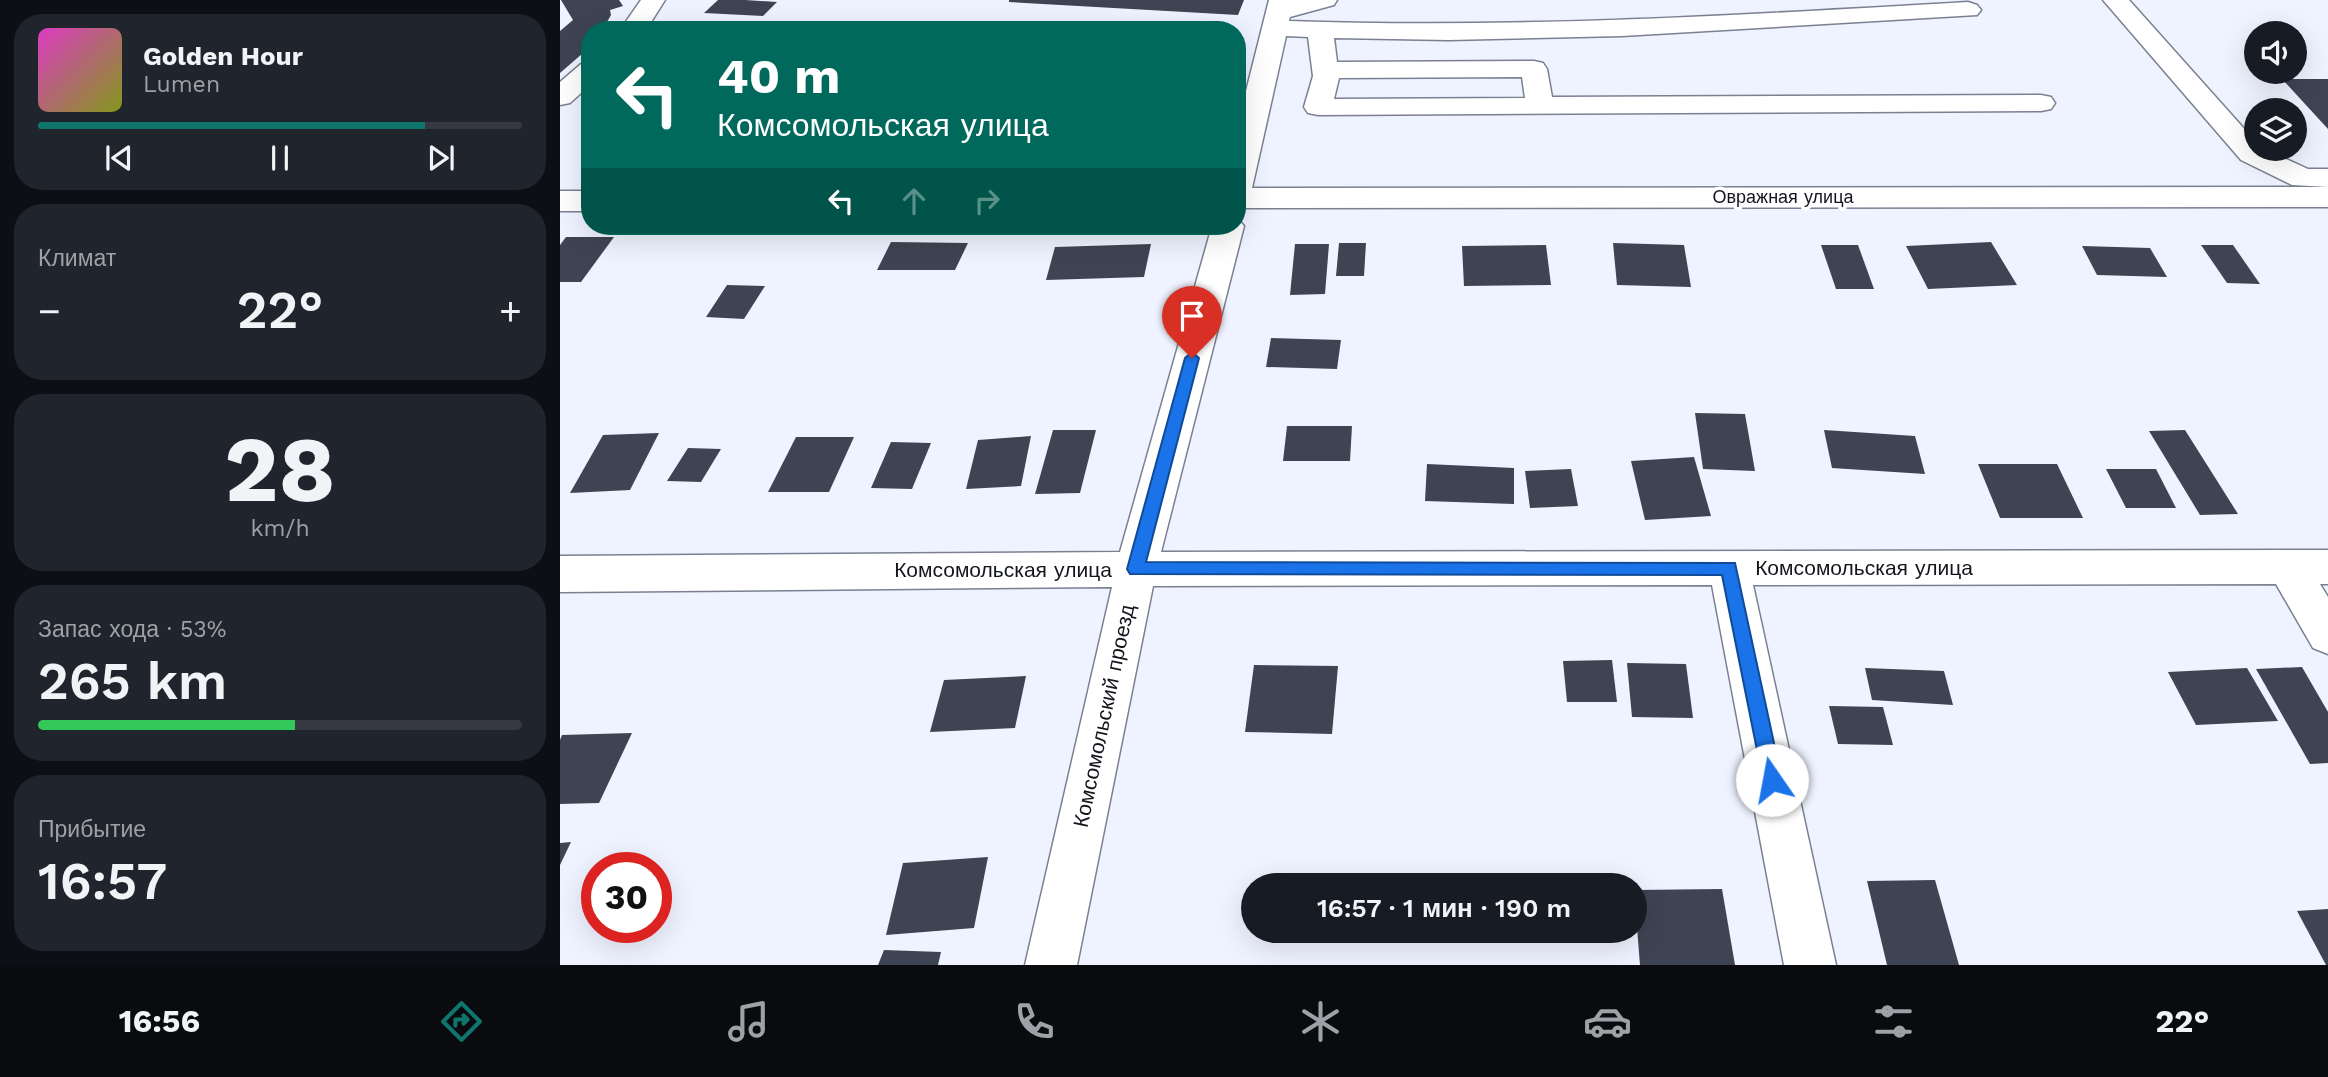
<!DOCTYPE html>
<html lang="ru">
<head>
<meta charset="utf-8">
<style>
  body { margin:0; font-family:"Work Sans",sans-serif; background:#20242c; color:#f1f3f6; height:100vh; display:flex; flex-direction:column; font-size:26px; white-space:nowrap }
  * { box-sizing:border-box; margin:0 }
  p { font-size:23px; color:#9ea1a6 }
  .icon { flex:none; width:38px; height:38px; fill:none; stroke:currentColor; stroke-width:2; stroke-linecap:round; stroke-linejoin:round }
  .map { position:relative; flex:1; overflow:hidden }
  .sheet { display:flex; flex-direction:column; gap:14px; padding:14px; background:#0d0f14; width:560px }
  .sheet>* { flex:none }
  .banner { position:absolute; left:21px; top:21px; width:665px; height:214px; border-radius:28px; box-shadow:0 7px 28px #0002; background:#00695c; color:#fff; overflow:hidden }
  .fabs { position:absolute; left:1684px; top:21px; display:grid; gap:14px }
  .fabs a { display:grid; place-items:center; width:63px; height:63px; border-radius:50%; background:#171b24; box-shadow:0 7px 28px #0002; font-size:35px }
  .speed { position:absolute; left:21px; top:852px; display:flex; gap:14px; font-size:35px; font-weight:700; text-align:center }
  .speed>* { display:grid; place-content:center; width:91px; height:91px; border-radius:50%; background:#171b24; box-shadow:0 7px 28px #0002; line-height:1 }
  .speed .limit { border:10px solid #d22; background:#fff; color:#111 }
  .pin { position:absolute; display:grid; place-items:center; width:60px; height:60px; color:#fff; margin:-72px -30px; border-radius:50% 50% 50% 0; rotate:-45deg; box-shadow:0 0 7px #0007 }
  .pin .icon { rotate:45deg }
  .me { position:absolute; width:77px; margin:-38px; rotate:348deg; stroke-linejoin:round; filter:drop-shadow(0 0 5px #0008) }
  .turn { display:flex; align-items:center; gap:24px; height:147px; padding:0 21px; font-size:32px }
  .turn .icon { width:91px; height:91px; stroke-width:2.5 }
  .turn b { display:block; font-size:49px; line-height:60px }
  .lanes { display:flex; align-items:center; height:66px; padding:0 21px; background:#0003; justify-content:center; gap:35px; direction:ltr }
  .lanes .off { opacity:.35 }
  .big { font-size:52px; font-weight:600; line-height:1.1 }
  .sheet .tile { flex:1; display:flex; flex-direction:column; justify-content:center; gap:10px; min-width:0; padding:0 24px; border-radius:28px; background:#20242c }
  .sheet .dial { align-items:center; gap:0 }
  .dial b { font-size:91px; line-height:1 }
  .song { display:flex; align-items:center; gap:21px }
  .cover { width:84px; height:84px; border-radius:10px; background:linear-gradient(135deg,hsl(310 70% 55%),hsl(70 70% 35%)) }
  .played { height:7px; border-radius:4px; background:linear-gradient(90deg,#0f766e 80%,#363941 80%) }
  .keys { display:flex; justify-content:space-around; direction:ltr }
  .heat { display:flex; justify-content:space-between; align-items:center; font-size:38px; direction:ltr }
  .charge { height:10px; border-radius:5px; background:linear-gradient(90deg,#34c759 53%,#363941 0) }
  .trip { position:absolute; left:681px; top:873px; width:406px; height:70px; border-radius:35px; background:#171b24; box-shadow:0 7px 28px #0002; font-weight:600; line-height:70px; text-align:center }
  .dock { display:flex; height:112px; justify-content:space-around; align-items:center; background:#090b0e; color:#9ea1a6 }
  .dock .icon { width:49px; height:49px }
  .dock .selected { color:#0f766e }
  .dock b { font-size:32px; color:#f1f3f6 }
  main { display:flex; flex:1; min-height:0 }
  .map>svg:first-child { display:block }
</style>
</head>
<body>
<main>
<section class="sheet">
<div class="tile">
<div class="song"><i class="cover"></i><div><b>Golden Hour</b><p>Lumen</p></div></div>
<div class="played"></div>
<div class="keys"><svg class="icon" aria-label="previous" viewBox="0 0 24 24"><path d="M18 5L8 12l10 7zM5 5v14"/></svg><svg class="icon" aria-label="pause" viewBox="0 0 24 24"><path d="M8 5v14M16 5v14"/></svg><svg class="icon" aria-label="next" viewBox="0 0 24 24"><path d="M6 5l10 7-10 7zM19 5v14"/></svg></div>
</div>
<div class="tile"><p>Климат</p>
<div class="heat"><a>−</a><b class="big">22°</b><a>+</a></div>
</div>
<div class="tile dial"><b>28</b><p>km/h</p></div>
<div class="tile"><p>Запас хода · 53%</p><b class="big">265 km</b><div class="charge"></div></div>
<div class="tile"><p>Прибытие</p><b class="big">16:57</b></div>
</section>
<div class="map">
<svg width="1768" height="965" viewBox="0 0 1768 965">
  <rect width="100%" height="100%" fill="#eff3ff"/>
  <!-- building -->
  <g fill="#3e4453">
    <polygon points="1,0 59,0 63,6 50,10 51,15 47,22 57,23 50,30 30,30 30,47 0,73 0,31 13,20"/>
    <polygon points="158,0 185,0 217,2 203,16 144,13"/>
    <polygon points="449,0 684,0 678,15 449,2"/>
    <polygon points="1722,79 1768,79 1768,129"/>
    <polygon points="6,237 54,237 21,282 0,282 0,245"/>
    <polygon points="331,242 408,243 395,270 317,270"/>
    <polygon points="1431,242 1457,285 1368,289 1346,246"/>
    <polygon points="779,243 806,243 804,276 776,276"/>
    <polygon points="1053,243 1124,245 1131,287 1057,285"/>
    <polygon points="591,244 584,277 486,280 495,247"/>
    <polygon points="735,244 769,244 765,294 730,295"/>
    <polygon points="986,245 991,285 904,286 902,246"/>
    <polygon points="1261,245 1298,245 1314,289 1276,289"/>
    <polygon points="1641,245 1673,245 1700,284 1667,283"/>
    <polygon points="1522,246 1590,248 1607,277 1537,275"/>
    <polygon points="167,285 205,286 184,319 146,317"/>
    <polygon points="711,338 781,340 777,369 706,367"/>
    <polygon points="1135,413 1185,414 1195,471 1143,469"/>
    <polygon points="727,426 792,426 790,461 723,461"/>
    <polygon points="493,430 536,430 520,493 475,494"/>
    <polygon points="1264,430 1355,436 1365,474 1272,468"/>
    <polygon points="1625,430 1678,514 1640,515 1589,431"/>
    <polygon points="99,433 70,490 10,493 43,435"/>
    <polygon points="471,436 461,486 406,489 418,440"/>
    <polygon points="236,437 294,437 269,492 208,492"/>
    <polygon points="331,442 371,443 352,489 311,488"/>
    <polygon points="128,448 161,449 141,482 107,481"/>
    <polygon points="1134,457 1151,516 1085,520 1071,461"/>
    <polygon points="867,464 954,468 954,504 865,501"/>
    <polygon points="1418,464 1497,464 1523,518 1440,518"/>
    <polygon points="1011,469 1018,506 970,508 965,471"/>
    <polygon points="1546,469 1596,469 1616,508 1566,508"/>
    <polygon points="1052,660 1057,702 1007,702 1003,661"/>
    <polygon points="1067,663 1126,664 1133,718 1072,717"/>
    <polygon points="694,665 778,666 772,734 685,732"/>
    <polygon points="1742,667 1768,712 1768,763 1750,764 1696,669"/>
    <polygon points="1305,668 1384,671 1393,705 1312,700"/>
    <polygon points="1687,668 1718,721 1636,725 1608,672"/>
    <polygon points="466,676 455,728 370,732 384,680"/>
    <polygon points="1269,706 1323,707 1333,745 1278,744"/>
    <polygon points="72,733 39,803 0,804 0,740 2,735"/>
    <polygon points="11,842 0,865 0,843"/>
    <polygon points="428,857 414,928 326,935 343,863"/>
    <polygon points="1375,880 1399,965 1327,965 1307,881"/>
    <polygon points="1162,889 1175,965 1080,965 1074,890"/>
    <polygon points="1768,909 1768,965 1766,965 1737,911"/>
    <polygon points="324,950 381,952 378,965 318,965"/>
  </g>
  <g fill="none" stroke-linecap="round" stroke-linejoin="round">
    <!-- minor casing -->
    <g stroke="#7a8091" stroke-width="3">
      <g id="minor">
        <polygon points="81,0 105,0 86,30 60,30"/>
        <path d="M709,0H777L774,5L730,17L729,21C956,29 1182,15 1408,2L1417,5L1421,10L1417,15L1062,36L889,40L774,38L777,62L974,61L983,63L987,69L992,97L1481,95L1491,97L1495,103L1491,109L1481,111L758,115L748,113L744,107L753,76L748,37L726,36L692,188L1768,187V207L677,208V127ZM962,77L965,98L774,99L779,78Z"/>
        <polygon points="1543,0 1569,0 1696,142 1696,149 1704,149 1748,169 1768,169 1768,187 1732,185 1681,160"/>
        <polygon points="30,62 30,85 10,103 0,105 0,82 21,64"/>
        <rect x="0" y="191" width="30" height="20"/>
        <polygon points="677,218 684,226 601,552 1768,550 1768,584 1760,584 1768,597 1768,654 1753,648 1716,584 1193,585 1276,965 1224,965 1152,585 593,586 517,965 465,965 552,587 0,592 0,556 560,552 652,226 677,226"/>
      </g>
    </g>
    <!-- minor -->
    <use href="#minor" fill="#fff" fill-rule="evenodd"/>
  </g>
  <!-- route -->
  <polygon fill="#1a73e8" stroke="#114b97" stroke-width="2" points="632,352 639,358 586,562 1175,563 1222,780 1219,786 1212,789 1206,786 1203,780 1162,575 570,574 567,569 625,358"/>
  <g text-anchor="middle" stroke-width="7" stroke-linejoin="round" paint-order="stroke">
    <!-- far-street labels -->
    <g font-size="18" fill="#13161c" stroke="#fff">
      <text x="1223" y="203">Овражная улица</text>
    </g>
    <!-- street labels -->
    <g font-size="21" fill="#13161c" stroke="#fff">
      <text x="1304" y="575">Комсомольская улица</text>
      <text x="443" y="577">Комсомольская улица</text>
      <text transform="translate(544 716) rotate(-78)" y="7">Комсомольский проезд</text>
    </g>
  </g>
</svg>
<div class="fabs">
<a><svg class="icon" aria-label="sound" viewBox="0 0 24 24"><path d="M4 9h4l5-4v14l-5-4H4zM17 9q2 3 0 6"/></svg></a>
<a><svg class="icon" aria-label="layers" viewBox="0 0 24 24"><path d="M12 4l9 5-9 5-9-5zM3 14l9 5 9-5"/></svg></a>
</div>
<div class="speed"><div class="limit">30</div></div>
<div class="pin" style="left:632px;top:358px;background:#d93025"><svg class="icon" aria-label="arrive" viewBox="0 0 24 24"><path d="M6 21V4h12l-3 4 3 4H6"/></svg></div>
<svg class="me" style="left:1212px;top:780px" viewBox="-20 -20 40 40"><circle r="19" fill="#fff"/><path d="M0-13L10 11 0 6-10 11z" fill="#1a73e8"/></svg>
<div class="trip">16:57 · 1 мин · 190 m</div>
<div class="banner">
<div class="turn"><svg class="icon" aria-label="left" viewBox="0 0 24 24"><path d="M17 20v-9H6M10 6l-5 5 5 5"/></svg><div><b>40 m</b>Комсомольская улица</div></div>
<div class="lanes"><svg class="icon" aria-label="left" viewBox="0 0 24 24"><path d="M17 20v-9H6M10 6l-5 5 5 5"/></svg><svg class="icon off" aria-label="ahead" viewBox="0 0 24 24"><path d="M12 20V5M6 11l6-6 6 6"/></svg><svg class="icon off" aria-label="right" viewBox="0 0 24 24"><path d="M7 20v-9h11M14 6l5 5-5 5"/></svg></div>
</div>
</div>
</main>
<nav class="dock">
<b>16:56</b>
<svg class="icon selected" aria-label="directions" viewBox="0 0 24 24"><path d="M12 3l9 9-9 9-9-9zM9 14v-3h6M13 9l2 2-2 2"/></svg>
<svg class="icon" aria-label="music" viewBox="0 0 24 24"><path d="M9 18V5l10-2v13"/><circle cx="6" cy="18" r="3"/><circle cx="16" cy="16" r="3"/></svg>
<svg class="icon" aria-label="phone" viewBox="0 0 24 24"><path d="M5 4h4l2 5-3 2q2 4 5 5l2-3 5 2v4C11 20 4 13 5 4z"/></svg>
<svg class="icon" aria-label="climate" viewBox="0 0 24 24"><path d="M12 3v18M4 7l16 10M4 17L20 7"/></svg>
<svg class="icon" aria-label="car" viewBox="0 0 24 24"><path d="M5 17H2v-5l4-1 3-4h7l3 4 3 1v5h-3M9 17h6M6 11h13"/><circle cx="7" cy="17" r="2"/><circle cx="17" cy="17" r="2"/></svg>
<svg class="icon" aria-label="filters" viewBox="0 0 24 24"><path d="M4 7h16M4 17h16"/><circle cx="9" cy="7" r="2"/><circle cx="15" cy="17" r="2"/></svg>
<b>22°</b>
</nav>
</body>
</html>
